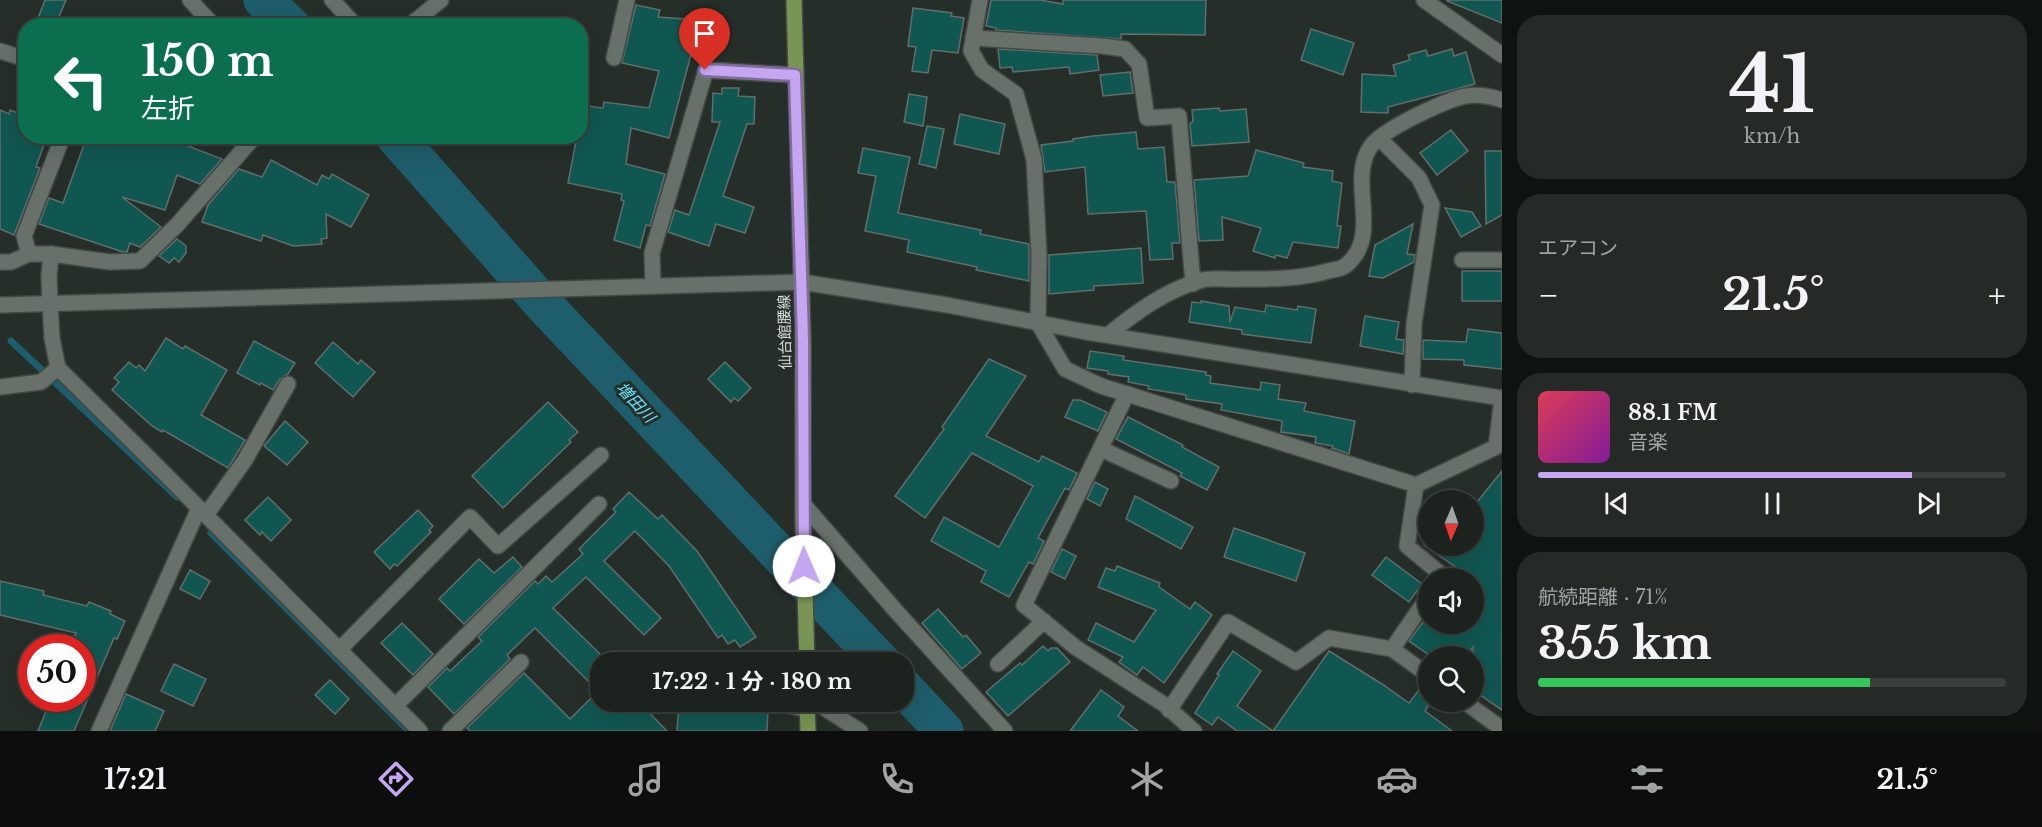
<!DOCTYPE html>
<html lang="ja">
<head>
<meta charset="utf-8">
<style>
  body { margin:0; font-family:"Libre Baskerville","Noto Sans JP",serif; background:#252a27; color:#f1f3f6; height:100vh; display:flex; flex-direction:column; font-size:22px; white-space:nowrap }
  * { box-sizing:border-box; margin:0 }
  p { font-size:20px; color:#a0a4a4 }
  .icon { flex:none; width:33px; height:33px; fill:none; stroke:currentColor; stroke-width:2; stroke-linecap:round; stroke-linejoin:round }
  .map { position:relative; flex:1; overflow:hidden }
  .sheet { display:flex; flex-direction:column; gap:15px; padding:15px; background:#0f1310; width:540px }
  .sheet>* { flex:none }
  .top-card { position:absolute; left:18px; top:18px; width:570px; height:126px; border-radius:24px; box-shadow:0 6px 24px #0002,0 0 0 2px #3a3f3c; background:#0b6e4f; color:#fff; overflow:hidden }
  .needle { width:39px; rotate:182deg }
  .controls { position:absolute; left:1418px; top:490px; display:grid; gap:12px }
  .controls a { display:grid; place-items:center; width:66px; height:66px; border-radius:50%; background:#1c221e; box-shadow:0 6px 24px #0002,0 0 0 2px #3a3f3c; font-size:30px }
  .speed { position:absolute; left:18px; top:634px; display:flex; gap:12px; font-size:30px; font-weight:700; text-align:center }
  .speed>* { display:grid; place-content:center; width:78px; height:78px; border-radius:50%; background:#1c221e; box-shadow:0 6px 24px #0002,0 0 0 2px #3a3f3c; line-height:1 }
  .speed .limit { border:9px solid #d22; background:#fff; color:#111 }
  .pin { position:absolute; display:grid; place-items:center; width:51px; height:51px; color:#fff; margin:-62px -26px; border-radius:50% 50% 50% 0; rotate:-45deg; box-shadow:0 0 6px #0007 }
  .pin .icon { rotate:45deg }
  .me { position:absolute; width:66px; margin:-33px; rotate:359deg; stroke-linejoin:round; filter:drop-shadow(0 0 4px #0008) }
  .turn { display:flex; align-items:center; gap:21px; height:126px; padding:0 24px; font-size:27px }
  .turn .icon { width:78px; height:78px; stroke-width:2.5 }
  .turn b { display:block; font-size:42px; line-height:51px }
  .big { font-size:45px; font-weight:700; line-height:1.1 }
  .sheet .card { flex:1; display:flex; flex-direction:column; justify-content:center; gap:9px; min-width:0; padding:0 21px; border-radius:24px; background:#252a27 }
  .sheet .dial { align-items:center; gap:0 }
  .dial b { font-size:78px; line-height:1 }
  .song { display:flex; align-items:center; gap:18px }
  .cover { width:72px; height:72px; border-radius:9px; background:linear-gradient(135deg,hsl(350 70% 55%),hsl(290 70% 35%)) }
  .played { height:6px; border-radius:3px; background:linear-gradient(90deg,#c5a6f0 80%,#3a3f3c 80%) }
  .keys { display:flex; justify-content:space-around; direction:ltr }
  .heat { display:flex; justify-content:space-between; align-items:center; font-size:33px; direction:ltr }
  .charge { height:9px; border-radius:4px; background:linear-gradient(90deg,#34c759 71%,#3a3f3c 0) }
  .trip { position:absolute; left:590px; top:652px; width:324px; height:60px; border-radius:24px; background:#1c221e; box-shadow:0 6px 24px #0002,0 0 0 2px #3a3f3c; font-weight:700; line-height:60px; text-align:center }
  .tab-bar { display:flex; height:96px; justify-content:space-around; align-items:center; background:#0b0e0c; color:#a0a4a4 }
  .tab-bar .icon { width:42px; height:42px }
  .tab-bar .active { color:#c5a6f0 }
  .tab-bar b { font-size:27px; color:#f1f3f6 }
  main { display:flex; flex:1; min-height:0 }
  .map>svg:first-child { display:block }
</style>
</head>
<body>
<main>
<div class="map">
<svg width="1502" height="731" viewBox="0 0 1502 731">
  <rect width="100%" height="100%" fill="#252e28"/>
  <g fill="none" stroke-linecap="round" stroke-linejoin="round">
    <!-- stream -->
    <g stroke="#1e5d6b" stroke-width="7">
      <polyline points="11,341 177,497"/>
      <polyline points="211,533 409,731"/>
    </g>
    <!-- river -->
    <g stroke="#1e5d6b" stroke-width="39">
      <polyline points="263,0 291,26"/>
      <polyline points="395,136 544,305 882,663"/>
      <polyline points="903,687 944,731"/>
    </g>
  </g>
  <!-- building -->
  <g fill="#115751" stroke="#606e6c" stroke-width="1.5">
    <polygon points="45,0 66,0 55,26 35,26"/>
    <polygon points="991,0 1040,0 1063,4 1063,0 1206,0 1205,35 1121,34 1121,39 996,30 996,28 986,26"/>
    <polygon points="1447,0 1502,0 1502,23 1447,1"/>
    <polygon points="636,5 660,10 658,17 700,20 669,138 631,128 626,164 665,174 650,226 646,225 640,248 614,240 624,201 621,200 622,194 568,183 577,136 580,136 580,105 603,108 604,102 649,108 659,71 622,63"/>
    <polygon points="913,8 952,13 951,16 964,18 958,53 932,50 928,73 912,71 916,47 908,46"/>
    <polygon points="1311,29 1354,43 1343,75 1301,60"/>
    <polygon points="998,49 1097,55 1099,70 1070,74 1069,67 1013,72 1012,67 1000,68"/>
    <polygon points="1452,49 1454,56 1466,52 1475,84 1388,107 1388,113 1361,112 1362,74 1396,76 1393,65 1410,60 1408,55 1426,50 1428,56"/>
    <polygon points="1130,72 1133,93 1103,96 1100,75"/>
    <polygon points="722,88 739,88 738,96 755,97 754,124 747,124 723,196 754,207 745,233 716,224 709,246 668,232 675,210 689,215 720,122 712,122 713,93 722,94"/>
    <polygon points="909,94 927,97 923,126 904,122"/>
    <polygon points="1219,108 1220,111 1246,109 1249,142 1192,146 1190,123 1193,122 1192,110"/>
    <polygon points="0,110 9,114 10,110 26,116 26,136 47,136 36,167 40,168 14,235 0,229"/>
    <polygon points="960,114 1005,124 999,154 954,144"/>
    <polygon points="927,126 944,129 936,168 919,164"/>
    <polygon points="1451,130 1468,151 1437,175 1420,153"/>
    <polygon points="1136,132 1138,149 1164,147 1167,182 1175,182 1180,243 1172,243 1173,259 1150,260 1146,211 1088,214 1085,167 1045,172 1041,145 1073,141 1073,139 1093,136"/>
    <polygon points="87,136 162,136 222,159 200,184 177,175 165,210 122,197 161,227 140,247 130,243 127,252 123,252 39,224 49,198 63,203"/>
    <polygon points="863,148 910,157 898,213 981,230 980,234 1029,244 1029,281 976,270 977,267 907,252 909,240 865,231 876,176 858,173"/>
    <polygon points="1256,150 1304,163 1303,167 1333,171 1332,181 1342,183 1337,226 1341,226 1338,248 1293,242 1287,258 1276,255 1275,258 1253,251 1261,228 1222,217 1223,240 1199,241 1194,180 1248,176"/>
    <polygon points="1485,151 1502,151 1502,215 1486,224"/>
    <polygon points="271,160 317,185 322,175 329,179 332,174 369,195 351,227 326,214 327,238 321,239 322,244 293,246 263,235 261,241 202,222 208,205 239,169 262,177"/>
    <polygon points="1445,208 1472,212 1481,226 1461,237"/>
    <polygon points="1413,224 1407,254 1415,255 1414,262 1383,278 1369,276 1375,245"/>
    <polygon points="177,239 186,246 186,253 179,262 174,258 169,263 159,256"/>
    <polygon points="1141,248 1143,283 1094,286 1094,290 1049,294 1049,255"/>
    <rect x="1462" y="271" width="40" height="30"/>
    <polygon points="1201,301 1229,306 1230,322 1235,307 1265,312 1266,305 1297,310 1298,306 1316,309 1311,343 1242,334 1242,330 1189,322 1192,302 1201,303"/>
    <polygon points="1365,316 1399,322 1396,339 1404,340 1403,354 1360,346"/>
    <polygon points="1468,329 1502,333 1502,369 1464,365 1464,360 1423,359 1423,340 1466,342"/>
    <polygon points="166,338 183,349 185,346 227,370 201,415 245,440 228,468 163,430 162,432 152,426 112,390 119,382 114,378 129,362 136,368 139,365 145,371"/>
    <polygon points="254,341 295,363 288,374 280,379 273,390 261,383 260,385 237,373"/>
    <polygon points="333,342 358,364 361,360 375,372 353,397 315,363"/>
    <polygon points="1090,351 1124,356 1123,360 1206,372 1206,375 1211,376 1210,383 1260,390 1261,382 1280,385 1278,399 1306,403 1304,411 1355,421 1349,454 1332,448 1333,446 1315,443 1316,437 1281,432 1282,421 1221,410 1222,404 1186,399 1186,395 1148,389 1149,386 1128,382 1129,377 1108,374 1108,371 1087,368"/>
    <polygon points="989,359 1026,376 986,436 1039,462 1042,456 1077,473 1069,490 1065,488 1038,538 1044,541 1033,564 1029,562 1009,597 981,582 986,571 931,541 944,517 999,547 1033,486 972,453 925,518 895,496 944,429 942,427"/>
    <polygon points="725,362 751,388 738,401 734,398 731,402 708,379"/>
    <polygon points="1073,400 1080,400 1107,412 1098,431 1065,417"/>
    <polygon points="548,402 578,432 569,440 571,442 503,508 472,476"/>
    <polygon points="1128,417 1183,445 1182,447 1219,467 1207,490 1180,476 1182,473 1116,439"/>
    <polygon points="285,421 308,442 287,465 264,446"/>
    <polygon points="1502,471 1502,710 1473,690 1473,647 1465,657 1432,657 1409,641 1423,622 1426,624 1473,624 1473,579 1425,546 1473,546 1473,507"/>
    <polygon points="1095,482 1108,489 1100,506 1087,499"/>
    <polygon points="629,492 658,519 662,515 697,551 756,637 740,647 735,640 728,644 722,635 718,638 669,566 635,531 604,561 661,618 644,635 586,577 553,608 600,654 600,702 639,702 667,731 470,731 467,728 524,673 570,719 598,691 535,628 507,655 510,659 454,714 428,687 447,668 450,671 482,641 478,637 535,581 538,584 546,576 552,582 583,554 579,549 616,512 613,509"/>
    <polygon points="1135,496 1193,527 1181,549 1126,519"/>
    <polygon points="268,497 291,520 271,541 262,532 260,535 245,520"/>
    <polygon points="418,510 433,526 429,530 431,532 397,566 394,564 390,569 374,552"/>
    <polygon points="1234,528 1305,553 1296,581 1224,557"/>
    <polygon points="1062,549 1076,556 1065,579 1051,572"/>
    <polygon points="513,557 522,567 464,624 439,599 479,559 494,573"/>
    <polygon points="1386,557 1422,584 1409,602 1372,575"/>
    <polygon points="1117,566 1160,583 1159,587 1190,609 1195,602 1212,615 1164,683 1143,667 1137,675 1119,662 1123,657 1088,640 1096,623 1134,642 1156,610 1098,587 1106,568 1115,571"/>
    <polygon points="190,570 210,581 200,599 180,589"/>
    <polygon points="0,581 44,591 43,595 87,606 89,602 111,611 110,614 125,621 117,639 114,638 74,731 38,731 51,699 82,699 82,648 69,648 76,633 0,615"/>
    <polygon points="938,609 963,637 966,635 981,653 962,669 922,623"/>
    <polygon points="402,623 433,654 413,675 381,643"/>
    <polygon points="1043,646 1048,651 1051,648 1057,648 1070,662 1008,716 986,692 1020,663 1022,665"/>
    <polygon points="1233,651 1261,671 1237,706 1273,731 1237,731 1218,717 1212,725 1195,713 1219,675 1217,674"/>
    <polygon points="1329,651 1382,684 1409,703 1424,683 1428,685 1428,706 1425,711 1452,731 1273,731"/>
    <polygon points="174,664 206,679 193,706 161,691"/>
    <polygon points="330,680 349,699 335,714 315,695"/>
    <polygon points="1101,690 1124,707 1118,716 1138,731 1070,731"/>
    <polygon points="126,694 164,711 155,731 110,731"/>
    <polygon points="679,702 768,710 767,731 677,731"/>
  </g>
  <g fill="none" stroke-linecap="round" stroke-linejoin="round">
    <!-- minor casing -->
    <g stroke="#424945" stroke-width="18">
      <g id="minor">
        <polyline points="190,0 214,26"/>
        <polyline points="332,0 356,26"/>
        <polyline points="980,0 971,51 982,70 1016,94 1034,159 1039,255 1038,323 1065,369 1101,386 1127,394 1024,605 1075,647 1165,705 1194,731"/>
        <polyline points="1424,0 1502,55"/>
        <polyline points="409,26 441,0"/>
        <polyline points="973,38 1102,46 1125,49 1139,64 1147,118 1179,116 1193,284"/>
        <polyline points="0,51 26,59"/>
        <polyline points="614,58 627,0"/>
        <polyline points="1380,139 1419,178 1432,205 1414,324 1412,385"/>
        <polyline points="29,254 24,236 63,136"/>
        <polyline points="51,254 49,276 50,303 52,338 58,368 170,479 420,731"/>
        <polyline points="1462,260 1502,260"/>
        <polyline points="0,262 11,262 29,254 51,254 110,262 140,261 177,225 255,136"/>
        <polyline points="653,286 652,253 706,70 795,75"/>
        <polyline points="0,305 802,282 947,305 1086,332 1502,398"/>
        <path d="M1108,335C1136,312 1166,290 1202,280C1214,277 1230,280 1243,279C1271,279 1301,279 1328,271C1333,270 1341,269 1345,266C1384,236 1346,181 1371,146C1381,133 1413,117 1428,110C1457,97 1471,90 1502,100"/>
        <polyline points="0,387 41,382 58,368"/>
        <polyline points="1127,394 1416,485"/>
        <polyline points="1101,449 1171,481"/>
        <polyline points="804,505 896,611 1005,731"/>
        <polyline points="206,515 245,460 288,384"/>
        <polyline points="1440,579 1442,575 1407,546 1416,485 1496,447 1502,399"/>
        <polyline points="1428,597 1392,649 1428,675"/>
        <polyline points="339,650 470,517 498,546 601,455"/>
        <polyline points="642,662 644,663"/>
        <polyline points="998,664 1044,621"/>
        <polyline points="778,702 807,710"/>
        <polyline points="815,702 860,731"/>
        <polyline points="1465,702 1502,729"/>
        <polyline points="395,706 599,504"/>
        <polyline points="1169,710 1228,622 1296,662 1329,638 1392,649"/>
        <polyline points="99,731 199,508"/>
        <polyline points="450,731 521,662"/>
      </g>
    </g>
    <!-- major casing -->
    <g stroke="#424945" stroke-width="18">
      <g id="major">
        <polyline points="794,0 803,339 803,520 807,663"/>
        <polyline points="807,702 808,731"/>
      </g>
    </g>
    <!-- minor -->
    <use href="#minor" stroke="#67716a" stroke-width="15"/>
    <!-- major -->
    <use href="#major" stroke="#799454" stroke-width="15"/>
  </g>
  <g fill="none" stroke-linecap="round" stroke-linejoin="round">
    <!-- route casing -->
    <g stroke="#806c9c" stroke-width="15">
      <polyline id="route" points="705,70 795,75 803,339 804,566"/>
    </g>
    <!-- route -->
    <use href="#route" stroke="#c5a6f0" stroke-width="10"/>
  </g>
  <g text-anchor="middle" stroke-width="6" stroke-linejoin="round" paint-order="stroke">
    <!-- street labels -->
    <g font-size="15" fill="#d6dcd8" stroke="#252e28">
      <text transform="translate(785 332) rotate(-91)" y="5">仙台館腰線</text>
    </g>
    <!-- water labels -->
    <g font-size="16" font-style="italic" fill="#6ce2fe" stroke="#252e28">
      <text transform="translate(636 402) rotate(47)" y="6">増田川</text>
    </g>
  </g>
</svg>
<div class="controls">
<a><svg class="needle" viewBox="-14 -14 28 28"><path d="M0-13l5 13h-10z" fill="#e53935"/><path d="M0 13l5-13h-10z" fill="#a0a4a4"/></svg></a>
<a><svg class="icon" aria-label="sound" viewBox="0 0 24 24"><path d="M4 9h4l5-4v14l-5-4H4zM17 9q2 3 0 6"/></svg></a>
<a><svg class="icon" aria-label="search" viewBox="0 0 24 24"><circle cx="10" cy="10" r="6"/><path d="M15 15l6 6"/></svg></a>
</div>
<div class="speed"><div class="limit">50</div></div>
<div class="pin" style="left:705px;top:70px;background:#d93025"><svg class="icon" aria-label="arrive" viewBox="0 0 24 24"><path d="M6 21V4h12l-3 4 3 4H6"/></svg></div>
<svg class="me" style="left:804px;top:566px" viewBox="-20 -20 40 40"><circle r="19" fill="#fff"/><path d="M0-13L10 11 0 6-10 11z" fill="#c5a6f0"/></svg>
<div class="trip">17:22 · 1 分 · 180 m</div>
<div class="top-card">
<div class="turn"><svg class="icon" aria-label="left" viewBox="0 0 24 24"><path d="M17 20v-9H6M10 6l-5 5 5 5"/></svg><div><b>150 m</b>左折</div></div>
</div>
</div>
<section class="sheet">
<div class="card dial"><b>41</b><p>km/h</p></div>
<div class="card"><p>エアコン</p>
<div class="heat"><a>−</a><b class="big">21.5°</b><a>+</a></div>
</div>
<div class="card">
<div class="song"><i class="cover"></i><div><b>88.1 FM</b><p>音楽</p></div></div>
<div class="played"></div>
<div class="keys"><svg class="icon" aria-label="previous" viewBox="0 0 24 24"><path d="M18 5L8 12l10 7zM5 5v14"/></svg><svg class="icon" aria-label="pause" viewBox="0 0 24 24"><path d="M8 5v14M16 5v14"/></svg><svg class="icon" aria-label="next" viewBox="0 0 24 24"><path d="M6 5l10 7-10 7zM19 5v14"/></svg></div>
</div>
<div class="card"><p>航続距離 · 71%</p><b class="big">355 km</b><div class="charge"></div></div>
</section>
</main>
<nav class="tab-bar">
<b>17:21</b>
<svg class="icon active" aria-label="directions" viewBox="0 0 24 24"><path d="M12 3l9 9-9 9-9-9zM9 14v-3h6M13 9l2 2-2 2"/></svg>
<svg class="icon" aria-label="music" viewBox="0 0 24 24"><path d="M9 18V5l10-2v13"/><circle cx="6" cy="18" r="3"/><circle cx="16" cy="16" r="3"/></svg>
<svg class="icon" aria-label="phone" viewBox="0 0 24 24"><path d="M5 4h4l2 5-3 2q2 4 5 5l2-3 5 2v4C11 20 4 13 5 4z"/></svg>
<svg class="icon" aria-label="climate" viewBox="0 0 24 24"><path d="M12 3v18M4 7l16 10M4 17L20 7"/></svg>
<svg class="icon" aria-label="car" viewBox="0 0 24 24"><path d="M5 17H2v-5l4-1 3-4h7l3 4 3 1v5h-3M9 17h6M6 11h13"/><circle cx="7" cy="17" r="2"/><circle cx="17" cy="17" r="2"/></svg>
<svg class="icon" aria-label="filters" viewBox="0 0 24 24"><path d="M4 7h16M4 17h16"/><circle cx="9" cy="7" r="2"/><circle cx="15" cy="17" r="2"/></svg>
<b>21.5°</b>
</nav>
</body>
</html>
